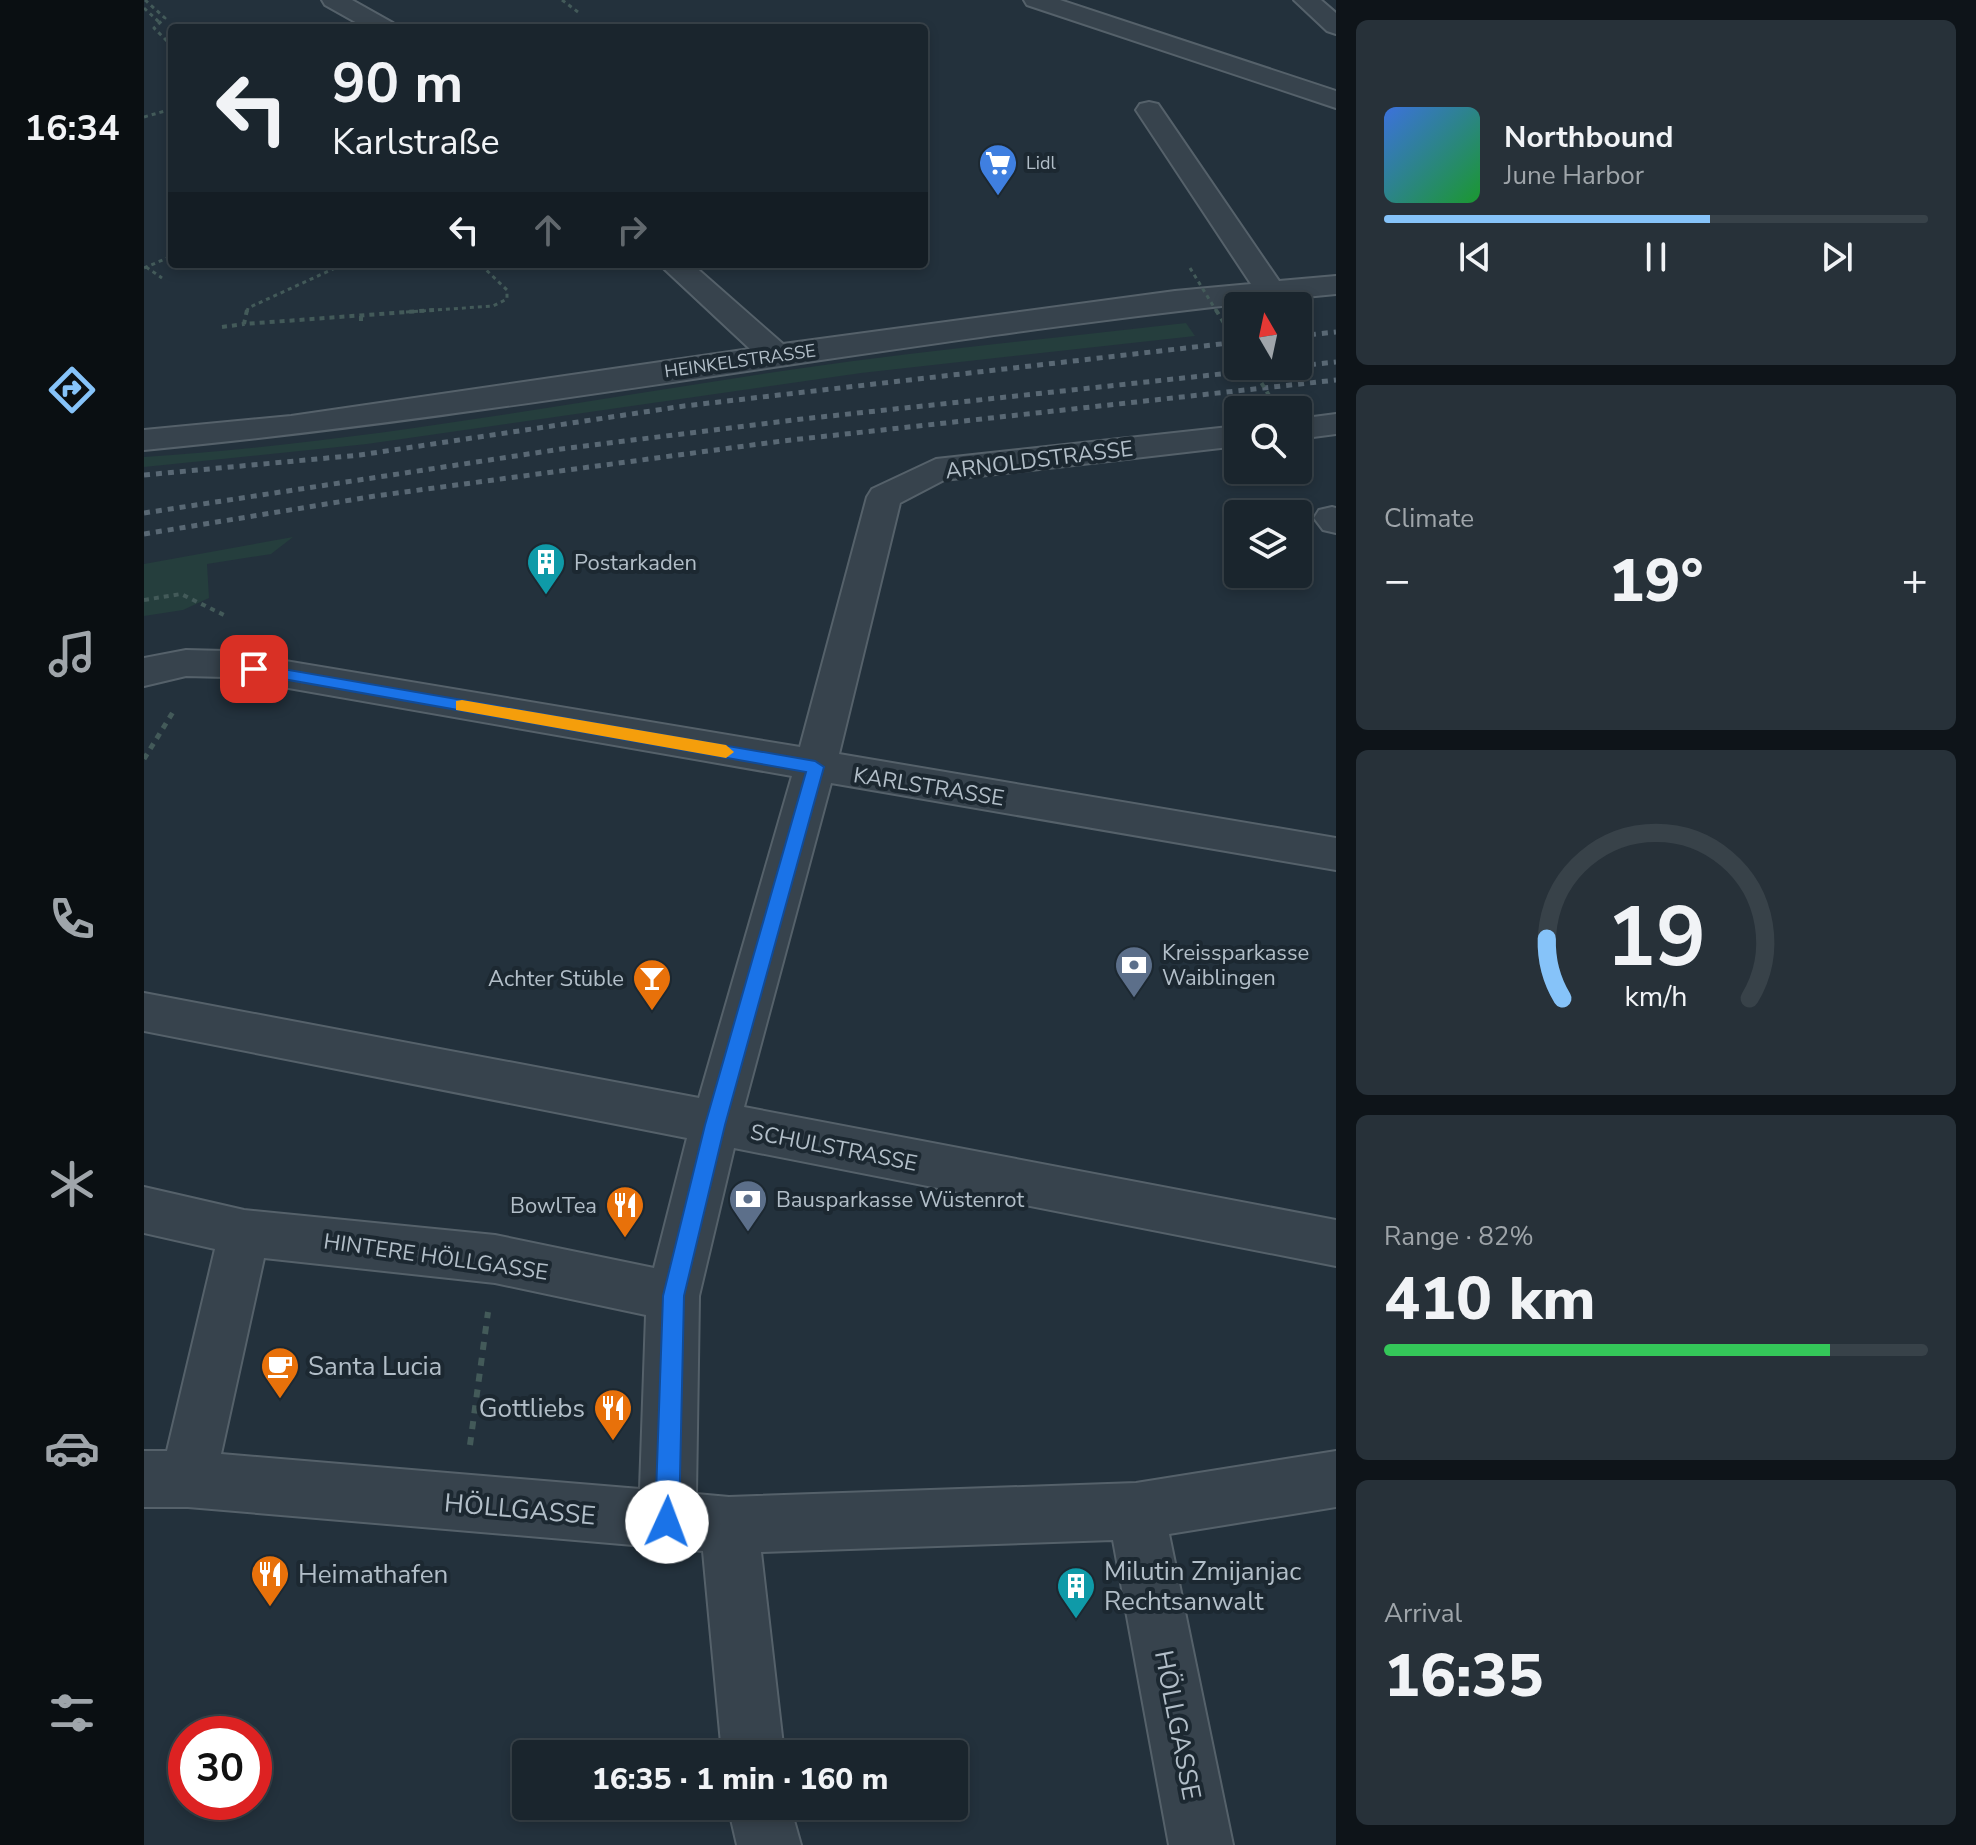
<!DOCTYPE html>
<html lang="en">
<head>
<meta charset="utf-8">
<style>
  body { margin:0; font-family:"Nunito Sans",sans-serif; background:#273139; color:#f1f3f6; height:100vh; display:flex; flex-direction:column; font-size:30px; white-space:nowrap }
  * { box-sizing:border-box; margin:0 }
  p { font-size:26px; color:#9fa5aa }
  .icon { flex:none; width:44px; height:44px; fill:none; stroke:currentColor; stroke-width:2; stroke-linecap:round; stroke-linejoin:round }
  .map { position:relative; flex:1; overflow:hidden }
  .details { display:flex; flex-direction:column; gap:20px; padding:20px; background:#0e1419; width:640px }
  .details>* { flex:none }
  .banner { position:absolute; left:24px; top:24px; width:760px; height:244px; border-radius:8px; box-shadow:0 4px 12px #0003,0 0 0 2px #384249; background:#1a252d; color:#f1f3f6; overflow:hidden }
  .needle { width:52px; rotate:351deg }
  .buttons { position:absolute; left:1080px; top:292px; display:grid; gap:16px }
  .buttons a { display:grid; place-items:center; width:88px; height:88px; border-radius:8px; background:#1a252d; box-shadow:0 4px 12px #0003,0 0 0 2px #384249; font-size:40px }
  .speed { position:absolute; left:24px; top:1716px; display:flex; gap:16px; font-size:40px; font-weight:700; text-align:center }
  .speed>* { display:grid; place-content:center; width:104px; height:104px; border-radius:50%; background:#1a252d; box-shadow:0 4px 12px #0003,0 0 0 2px #384249; line-height:1 }
  .speed .limit { border:12px solid #d22; background:#fff; color:#111 }
  .pin { position:absolute; display:grid; place-items:center; width:68px; height:68px; color:#fff; margin:-34px; border-radius:16px; box-shadow:0 4px 12px #0006 }
  .me { position:absolute; width:88px; margin:-44px; rotate:2deg; stroke-linejoin:round; filter:drop-shadow(0 0 6px #0008) }
  .turn { display:flex; align-items:center; gap:28px; height:168px; padding:0 32px; font-size:36px }
  .turn .icon { width:104px; height:104px; stroke-width:2.5 }
  .turn b { display:block; font-size:56px; line-height:68px }
  .lanes { display:flex; align-items:center; height:76px; padding:0 32px; background:#0003; justify-content:center; gap:40px; direction:ltr }
  .lanes .off { opacity:.35 }
  .big { font-size:60px; font-weight:800; line-height:1.1 }
  .details .tile { flex:1; display:flex; flex-direction:column; justify-content:center; gap:12px; min-width:0; padding:0 28px; border-radius:12px; background:#273139 }
  .details .dial { align-items:center; gap:0 }
  .dial svg { height:208px; overflow:visible; fill:none; stroke:#384249; stroke-width:7; stroke-linecap:round; text-anchor:middle }
  .dial text { fill:#f1f3f6; stroke:none }
  .song { display:flex; align-items:center; gap:24px }
  .cover { width:96px; height:96px; border-radius:12px; background:linear-gradient(135deg,hsl(220 70% 55%),hsl(130 70% 35%)) }
  .played { height:8px; border-radius:4px; background:linear-gradient(90deg,#86c3f9 60%,#384249 60%) }
  .keys { display:flex; justify-content:space-around; direction:ltr }
  .heat { display:flex; justify-content:space-between; align-items:center; font-size:44px; direction:ltr }
  .charge { height:12px; border-radius:6px; background:linear-gradient(90deg,#34c759 82%,#384249 0) }
  .trip { position:absolute; left:368px; top:1740px; width:456px; height:80px; border-radius:8px; background:#1a252d; box-shadow:0 4px 12px #0003,0 0 0 2px #384249; font-weight:800; line-height:80px; text-align:center }
  main { display:flex; flex:1; min-height:0 }
  .tab-bar { display:flex; flex-direction:column; width:144px; justify-content:space-around; align-items:center; background:#0a0f12; color:#9fa5aa }
  .tab-bar .icon { width:56px; height:56px }
  .tab-bar .current { color:#86c3f9 }
  .tab-bar b { font-size:36px; color:#f1f3f6 }
  .map>svg:first-child { display:block }
</style>
</head>
<body>
<main>
<nav class="tab-bar">
<b>16:34</b>
<svg class="icon current" aria-label="directions" viewBox="0 0 24 24"><path d="M12 3l9 9-9 9-9-9zM9 14v-3h6M13 9l2 2-2 2"/></svg>
<svg class="icon" aria-label="music" viewBox="0 0 24 24"><path d="M9 18V5l10-2v13"/><circle cx="6" cy="18" r="3"/><circle cx="16" cy="16" r="3"/></svg>
<svg class="icon" aria-label="phone" viewBox="0 0 24 24"><path d="M5 4h4l2 5-3 2q2 4 5 5l2-3 5 2v4C11 20 4 13 5 4z"/></svg>
<svg class="icon" aria-label="climate" viewBox="0 0 24 24"><path d="M12 3v18M4 7l16 10M4 17L20 7"/></svg>
<svg class="icon" aria-label="car" viewBox="0 0 24 24"><path d="M5 17H2v-5l4-1 3-4h7l3 4 3 1v5h-3M9 17h6M6 11h13"/><circle cx="7" cy="17" r="2"/><circle cx="17" cy="17" r="2"/></svg>
<svg class="icon" aria-label="filters" viewBox="0 0 24 24"><path d="M4 7h16M4 17h16"/><circle cx="9" cy="7" r="2"/><circle cx="15" cy="17" r="2"/></svg>
</nav>
<div class="map">
<svg width="1192" height="1845" viewBox="0 0 1192 1845">
  <rect width="100%" height="100%" fill="#23313c"/>
  <!-- green -->
  <g fill="#253e3d">
    <path d="M1042,323L1051,336L717,373L223,444L0,467V457C219,443 435,401 652,369C782,350 913,338 1042,323Z"/>
    <polygon points="149,537 127,554 63,564 65,598 39,610 0,616 0,564"/>
  </g>
  <g fill="none" stroke-linecap="round" stroke-linejoin="round">
    <!-- minor casing -->
    <g stroke="#55616a" stroke-width="4">
      <g id="minor">
        <polygon points="178,0 208,0 249,23 253,28 222,28 181,5"/>
        <polygon points="880,0 916,0 1192,91 1192,108 883,5"/>
        <polygon points="1150,0 1177,0 1192,13 1192,34 1183,31"/>
        <path d="M1005,102L1014,104L1135,281L1192,276V294C793,332 399,412 0,450V430L147,416L606,349L515,264H548L639,344L1031,291L1107,284L992,110L996,104Z"/>
        <polygon points="1192,414 1192,434 1154,439 1154,419"/>
        <path d="M1094,426V446L800,480L756,503L695,754L1192,838V870L687,783L600,1107L1192,1220V1266L590,1148L555,1296L552,1494L585,1497L992,1483L1192,1451V1507L1025,1534L1089,1845H1025L969,1540L617,1552L640,1754H578L559,1551L44,1507H0V1451H23L71,1249L0,1233V1187L100,1210L351,1235L510,1268L543,1138L0,1031V993L555,1098L648,776L81,677L42,676L0,686V658L42,650L81,651L656,747L723,497L728,489L792,459ZM120,1258L351,1283L502,1315L496,1489L77,1454Z"/>
        <polygon points="1188,507 1192,508 1192,533 1179,530 1170,518 1175,510"/>
        <polygon points="584,1806 646,1806 657,1845 593,1845"/>
      </g>
    </g>
    <!-- path-far3 -->
    <g stroke="#435a59" stroke-width="3" stroke-dasharray="4 4" stroke-linecap="butt">
      <polyline points="1,0 21,18 10,28 28,46"/>
      <polyline points="418,0 434,12"/>
      <polyline points="0,8 16,23"/>
      <polyline points="0,117 28,109"/>
      <polyline points="2,267 18,278"/>
      <polyline points="0,268 28,256"/>
      <polyline points="103,312 104,308 200,264"/>
      <polyline points="262,312 349,306 363,299 363,290 336,264"/>
    </g>
    <!-- path-far2 -->
    <g stroke="#435a59" stroke-width="4" stroke-dasharray="5 5" stroke-linecap="butt">
      <polyline points="103,310 100,324 290,310"/>
      <polyline points="217,316 217,324"/>
      <polyline points="78,327 100,324"/>
      <polyline points="0,600 37,594 80,615"/>
    </g>
    <!-- path-far1 -->
    <polyline stroke="#435a59" stroke-width="5" stroke-dasharray="6 6" stroke-linecap="butt" points="0,759 29,712"/>
    <!-- path -->
    <polyline stroke="#435a59" stroke-width="6" stroke-dasharray="8 8" stroke-linecap="butt" points="326,1445 344,1312"/>
    <!-- minor -->
    <use href="#minor" fill="#37434d" fill-rule="evenodd"/>
    <!-- rail -->
    <g stroke="#596874" stroke-width="5" stroke-dasharray="6 6" stroke-linecap="butt">
      <polyline points="1154,336 1192,332"/>
      <polyline points="1154,366 1192,362"/>
      <polyline points="0,475 216,455 540,406 1094,342"/>
      <polyline points="0,513 417,449 658,419 1151,366"/>
      <polyline points="0,534 231,496 638,441 1192,380"/>
    </g>
    <!-- path-bridge-far1 -->
    <polyline stroke="#435a59" stroke-width="3" stroke-dasharray="4 4" stroke-linecap="butt" points="1046,268 1073,312"/>
    <!-- path-bridge -->
    <g stroke="#435a59" stroke-width="4" stroke-dasharray="5 5" stroke-linecap="butt">
      <polyline points="1072,310 1094,346"/>
      <polyline points="1107,366 1134,410"/>
    </g>
  </g>
  <!-- route -->
  <polygon fill="#1a73e8" stroke="#114b97" stroke-width="2" points="110,664 671,761 680,767 581,1125 540,1296 535,1522 531,1530 523,1533 515,1530 511,1522 519,1296 561,1125 662,772 105,673 102,669"/>
  <!-- slow -->
  <polygon fill="#f59e0b" points="318,700 582,745 590,752 582,758 312,710 312,701"/>
  <!-- icons -->
  <defs>
    <g id="supermarket-pin" transform="scale(2)"><path d="M0 17L-7.5 6A9.5 9.5 0 1 1 7.5 6Z" fill="#3f7fe0" stroke="#1c2831"/><path d="M-6-5.5h2.5l.6 2H6L4.5 2H-2.5L-4.4-4H-6ZM-1.5 3.2a1.3 1.3 0 1 0 .1 0ZM3 3.2a1.3 1.3 0 1 0 .1 0Z" fill="#fff"/></g>
    <g id="building-pin" transform="scale(2)"><path d="M0 17L-7.5 6A9.5 9.5 0 1 1 7.5 6Z" fill="#0f9aa8" stroke="#1c2831"/><path d="M-4-6H4V6H1V3H-1V6H-4ZM-2.5-4.3h1.7v1.8h-1.7ZM.8-4.3h1.7v1.8H.8ZM-2.5-1h1.7V.8h-1.7ZM.8-1h1.7V.8H.8Z" fill="#fff"/></g>
    <g id="bank-pin" transform="scale(2)"><path d="M0 17L-7.5 6A9.5 9.5 0 1 1 7.5 6Z" fill="#5c6f8a" stroke="#1c2831"/><path d="M-6-4H6V4H-6ZM0-2.3a2.3 2.3 0 1 0 0 4.6a2.3 2.3 0 1 0 0-4.6Z" fill="#fff"/></g>
    <g id="bar-pin" transform="scale(2)"><path d="M0 17L-7.5 6A9.5 9.5 0 1 1 7.5 6Z" fill="#e8710a" stroke="#1c2831"/><path d="M-6-5H6L.8 .8V4.5H3.5V6h-7V4.5H-.8V.8Z" fill="#fff"/></g>
    <g id="restaurant-pin" transform="scale(2)"><path d="M0 17L-7.5 6A9.5 9.5 0 1 1 7.5 6Z" fill="#e8710a" stroke="#1c2831"/><path d="M-5-6h1v4h1v-4h1v4h1v-4h1v5L-1.5 .5V6h-2V.5L-5-1ZM5-6V6H3V1.5H1.5Q1.5-4 5-6Z" fill="#fff"/></g>
    <g id="cafe-pin" transform="scale(2)"><path d="M0 17L-7.5 6A9.5 9.5 0 1 1 7.5 6Z" fill="#e8710a" stroke="#1c2831"/><path d="M-5.5-4.5H6V0H3Q3 3.5 0 3.5H-2.5Q-5.5 3.5-5.5 0ZM3-3.2v2h1.7v-2ZM-6 4.5H4V6H-6Z" fill="#fff"/></g>
  </defs>
  <g fill-rule="evenodd">
    <use href="#supermarket-pin" x="854" y="163"/>
    <use href="#building-pin" x="402" y="562"/>
    <use href="#bank-pin" x="990" y="965"/>
    <use href="#bar-pin" x="508" y="978"/>
    <use href="#bank-pin" x="604" y="1199"/>
    <use href="#restaurant-pin" x="481" y="1205"/>
    <use href="#cafe-pin" x="136" y="1366"/>
    <use href="#restaurant-pin" x="469" y="1408"/>
    <use href="#restaurant-pin" x="126" y="1574"/>
    <use href="#building-pin" x="932" y="1586"/>
  </g>
  <g text-anchor="middle" stroke-width="8" stroke-linejoin="round" paint-order="stroke">
    <!-- far-poi labels -->
    <g font-size="18" fill="#b2bec8" stroke="#1c2831" text-anchor="start">
      <text x="882" y="169">Lidl</text>
    </g>
    <!-- far-street labels -->
    <g font-size="18" fill="#b2bec8" stroke="#1c2831">
      <text transform="translate(596 361) rotate(-8)" y="6">HEINKELSTRASSE</text>
    </g>
    <!-- street labels -->
    <g font-size="22" fill="#b2bec8" stroke="#1c2831">
      <text transform="translate(895 459) rotate(-7)" y="8">ARNOLDSTRASSE</text>
      <text transform="translate(785 786) rotate(9)" y="8">KARLSTRASSE</text>
      <text transform="translate(690 1147) rotate(11)" y="8">SCHULSTRASSE</text>
      <text transform="translate(292 1256) rotate(8)" y="8">HINTERE HÖLLGASSE</text>
    </g>
    <!-- poi labels -->
    <g font-size="22" fill="#b2bec8" stroke="#1c2831" text-anchor="start">
      <text x="430" y="570">Postarkaden</text>
      <text x="1018" y="960">Kreissparkasse<tspan x="1018" dy="25">Waiblingen</tspan></text>
      <text x="480" y="986" text-anchor="end">Achter Stüble</text>
      <text x="632" y="1207">Bausparkasse Wüstenrot</text>
      <text x="453" y="1213" text-anchor="end">BowlTea</text>
    </g>
    <!-- near-poi labels -->
    <g font-size="26" fill="#b2bec8" stroke="#1c2831" text-anchor="start">
      <text x="164" y="1375">Santa Lucia</text>
      <text x="441" y="1417" text-anchor="end">Gottliebs</text>
      <text x="960" y="1580">Milutin Zmijanjac<tspan x="960" dy="30">Rechtsanwalt</tspan></text>
      <text x="154" y="1583">Heimathafen</text>
    </g>
    <!-- near-street labels -->
    <g font-size="26" fill="#b2bec8" stroke="#1c2831">
      <text transform="translate(376 1509) rotate(5)" y="9">HÖLLGASSE</text>
      <text transform="translate(1034 1725) rotate(79)" y="9">HÖLLGASSE</text>
    </g>
  </g>
</svg>
<div class="buttons">
<a><svg class="needle" viewBox="-14 -14 28 28"><path d="M0-13l5 13h-10z" fill="#e53935"/><path d="M0 13l5-13h-10z" fill="#9fa5aa"/></svg></a>
<a><svg class="icon" aria-label="search" viewBox="0 0 24 24"><circle cx="10" cy="10" r="6"/><path d="M15 15l6 6"/></svg></a>
<a><svg class="icon" aria-label="layers" viewBox="0 0 24 24"><path d="M12 4l9 5-9 5-9-5zM3 14l9 5 9-5"/></svg></a>
</div>
<div class="speed"><div class="limit">30</div></div>
<div class="pin" style="left:110px;top:669px;background:#d93025"><svg class="icon" aria-label="arrive" viewBox="0 0 24 24"><path d="M6 21V4h12l-3 4 3 4H6"/></svg></div>
<svg class="me" style="left:523px;top:1522px" viewBox="-20 -20 40 40"><circle r="19" fill="#fff"/><path d="M0-13L10 11 0 6-10 11z" fill="#1a73e8"/></svg>
<div class="trip">16:35 · 1 min · 160 m</div>
<div class="banner">
<div class="turn"><svg class="icon" aria-label="left" viewBox="0 0 24 24"><path d="M17 20v-9H6M10 6l-5 5 5 5"/></svg><div><b>90 m</b>Karlstraße</div></div>
<div class="lanes"><svg class="icon" aria-label="left" viewBox="0 0 24 24"><path d="M17 20v-9H6M10 6l-5 5 5 5"/></svg><svg class="icon off" aria-label="ahead" viewBox="0 0 24 24"><path d="M12 20V5M6 11l6-6 6 6"/></svg><svg class="icon off" aria-label="right" viewBox="0 0 24 24"><path d="M7 20v-9h11M14 6l5 5-5 5"/></svg></div>
</div>
</div>
<section class="details">
<div class="tile">
<div class="song"><i class="cover"></i><div><b>Northbound</b><p>June Harbor</p></div></div>
<div class="played"></div>
<div class="keys"><svg class="icon" aria-label="previous" viewBox="0 0 24 24"><path d="M18 5L8 12l10 7zM5 5v14"/></svg><svg class="icon" aria-label="pause" viewBox="0 0 24 24"><path d="M8 5v14M16 5v14"/></svg><svg class="icon" aria-label="next" viewBox="0 0 24 24"><path d="M6 5l10 7-10 7zM19 5v14"/></svg></div>
</div>
<div class="tile"><p>Climate</p>
<div class="heat"><a>−</a><b class="big">19°</b><a>+</a></div>
</div>
<div class="tile dial"><svg viewBox="0 0 100 80">
<path d="M14 69A42 42 0 1 1 86 69"/>
<path d="M14 69A42 42 0 0 1 8 46" stroke="#86c3f9"/>
<text x="50" y="56" font-size="32" font-weight="700">19</text>
<text x="50" y="72" font-size="11">km/h</text>
</svg></div>
<div class="tile"><p>Range · 82%</p><b class="big">410 km</b><div class="charge"></div></div>
<div class="tile"><p>Arrival</p><b class="big">16:35</b></div>
</section>
</main>
</body>
</html>
